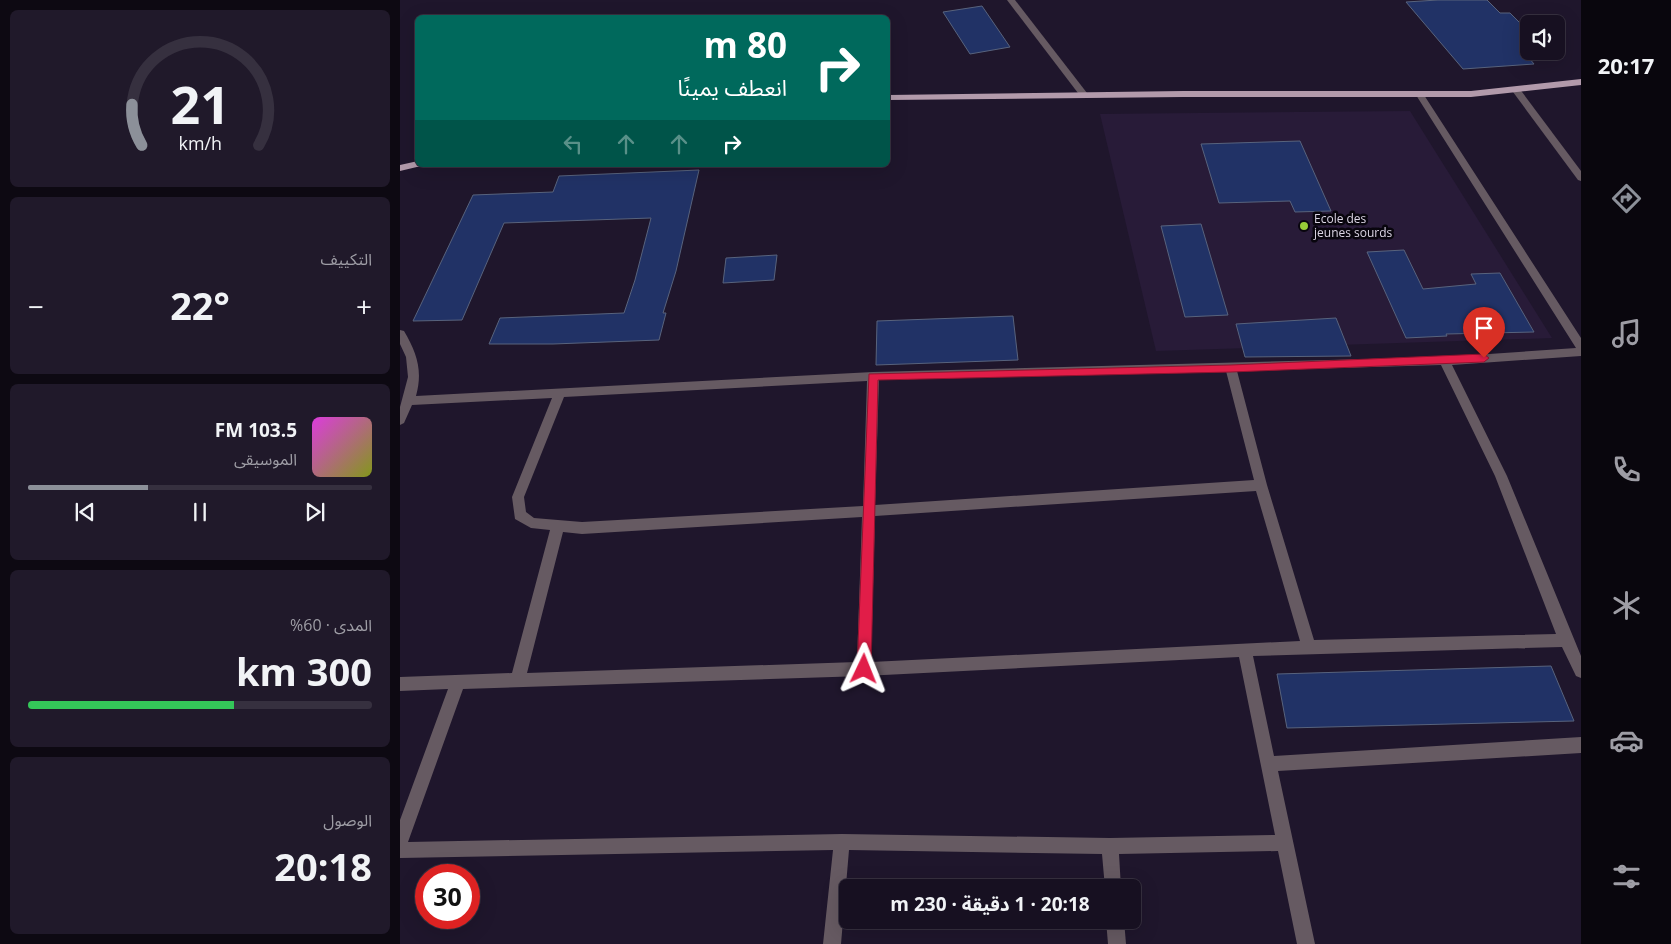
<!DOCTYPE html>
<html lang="ar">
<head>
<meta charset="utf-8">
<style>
  body { margin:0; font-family:"Open Sans","Noto Sans Arabic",sans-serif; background:#20192a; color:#f1f3f6; direction:rtl; height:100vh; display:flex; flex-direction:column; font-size:19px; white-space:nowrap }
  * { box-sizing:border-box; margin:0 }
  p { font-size:16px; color:#9e9da5 }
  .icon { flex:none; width:28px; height:28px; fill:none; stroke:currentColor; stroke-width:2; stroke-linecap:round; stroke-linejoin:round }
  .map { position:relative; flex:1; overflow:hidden; direction:ltr }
  .side { display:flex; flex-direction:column; gap:10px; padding:10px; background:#0d0912; width:400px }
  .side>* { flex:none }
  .hud { position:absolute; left:15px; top:15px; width:475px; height:152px; border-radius:8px; box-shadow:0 5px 20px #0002,0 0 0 1px #36303f; direction:rtl; background:#00695c; color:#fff; overflow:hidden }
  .buttons { position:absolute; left:1120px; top:15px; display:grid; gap:10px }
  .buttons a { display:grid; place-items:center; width:45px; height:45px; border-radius:8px; background:#171021; box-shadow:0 5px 20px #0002,0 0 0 1px #36303f; font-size:25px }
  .speed { position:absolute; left:15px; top:864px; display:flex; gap:10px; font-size:25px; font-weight:700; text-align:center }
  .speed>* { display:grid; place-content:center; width:65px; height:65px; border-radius:50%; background:#171021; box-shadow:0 5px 20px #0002,0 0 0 1px #36303f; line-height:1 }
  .speed .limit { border:8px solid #d22; background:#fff; color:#111 }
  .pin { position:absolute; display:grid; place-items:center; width:42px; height:42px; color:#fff; margin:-51px -21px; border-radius:50% 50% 50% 0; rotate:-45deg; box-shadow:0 0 5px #0007 }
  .pin .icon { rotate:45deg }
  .me { position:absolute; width:55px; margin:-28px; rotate:2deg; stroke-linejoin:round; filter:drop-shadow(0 0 4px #0008) }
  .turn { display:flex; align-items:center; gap:18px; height:105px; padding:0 20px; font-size:22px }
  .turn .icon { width:65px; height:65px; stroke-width:2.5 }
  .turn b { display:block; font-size:35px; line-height:42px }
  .lanes { display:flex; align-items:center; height:48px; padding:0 20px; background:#0003; justify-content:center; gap:25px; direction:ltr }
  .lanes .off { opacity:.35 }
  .big { font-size:38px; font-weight:700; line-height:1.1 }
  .side .widget { flex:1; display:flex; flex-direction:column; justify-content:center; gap:8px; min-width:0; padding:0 18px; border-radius:8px; background:#20192a }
  .side .dial { align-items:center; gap:0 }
  .dial svg { height:130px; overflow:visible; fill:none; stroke:#36303f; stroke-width:7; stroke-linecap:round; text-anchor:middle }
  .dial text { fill:#f1f3f6; stroke:none }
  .song { display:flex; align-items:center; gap:15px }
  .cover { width:60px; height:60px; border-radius:8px; background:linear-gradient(135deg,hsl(300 70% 55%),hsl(70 70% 35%)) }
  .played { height:5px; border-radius:2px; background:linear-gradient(90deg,#8c9099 35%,#36303f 35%) }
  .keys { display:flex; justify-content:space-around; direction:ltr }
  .heat { display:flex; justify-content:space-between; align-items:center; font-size:28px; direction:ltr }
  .charge { height:8px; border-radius:4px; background:linear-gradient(90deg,#34c759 60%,#36303f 0) }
  .trip { position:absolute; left:439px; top:879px; width:302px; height:50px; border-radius:8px; background:#171021; box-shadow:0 5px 20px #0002,0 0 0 1px #36303f; font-weight:700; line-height:50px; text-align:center; direction:rtl }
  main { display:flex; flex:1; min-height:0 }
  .tab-bar { display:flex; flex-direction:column; width:90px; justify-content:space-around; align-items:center; background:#09060d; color:#9e9da5 }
  .tab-bar .icon { width:35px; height:35px }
  .tab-bar .active { color:#8c9099 }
  .tab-bar b { font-size:22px; color:#f1f3f6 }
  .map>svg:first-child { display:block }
</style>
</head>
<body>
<main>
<nav class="tab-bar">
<b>20:17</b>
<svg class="icon active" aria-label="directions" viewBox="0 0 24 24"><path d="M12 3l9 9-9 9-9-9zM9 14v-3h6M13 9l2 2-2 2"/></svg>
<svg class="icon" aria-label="music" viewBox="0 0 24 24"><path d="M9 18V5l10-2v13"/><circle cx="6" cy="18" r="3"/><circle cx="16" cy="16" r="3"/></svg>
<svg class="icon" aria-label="phone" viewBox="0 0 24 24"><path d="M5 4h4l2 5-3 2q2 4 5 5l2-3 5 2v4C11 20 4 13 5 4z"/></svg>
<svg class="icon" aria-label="climate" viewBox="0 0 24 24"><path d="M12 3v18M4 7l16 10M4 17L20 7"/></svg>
<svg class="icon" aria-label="car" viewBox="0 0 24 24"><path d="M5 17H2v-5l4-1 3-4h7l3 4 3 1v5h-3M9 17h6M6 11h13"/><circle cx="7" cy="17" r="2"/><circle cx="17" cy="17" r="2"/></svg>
<svg class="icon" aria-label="filters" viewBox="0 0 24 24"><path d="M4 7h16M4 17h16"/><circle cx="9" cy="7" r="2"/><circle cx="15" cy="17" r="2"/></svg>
</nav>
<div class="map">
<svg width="1181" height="944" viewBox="0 0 1181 944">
  <rect width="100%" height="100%" fill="#1f162c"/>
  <!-- built -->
  <polygon fill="#281b38" points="1010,111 1152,338 756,351 700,114"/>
  <!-- building -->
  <g fill="#213266" stroke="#58637d">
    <polygon points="1038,0 1087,0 1100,13 1110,13 1129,32 1129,58 1134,64 1063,69 1006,2"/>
    <polygon points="582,6 610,47 570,54 543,12"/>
    <polygon points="900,141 931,211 895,212 890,201 819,203 801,144"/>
    <polygon points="299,170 276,271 263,313 266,313 259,340 153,344 89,344 100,318 224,313 235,280 251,218 104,223 62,320 13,321 73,195 153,192 159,176"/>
    <polygon points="801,224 828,315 785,317 761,226"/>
    <polygon points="1004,250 1023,289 1076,284 1071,274 1100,273 1134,332 1046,334 1047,336 1006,338 967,252"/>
    <polygon points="377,255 374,280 323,283 326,258"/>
    <polygon points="613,316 618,360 476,365 477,321"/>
    <polygon points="936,318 951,356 845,357 836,324"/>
    <polygon points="1151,666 1174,721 887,728 877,674"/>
  </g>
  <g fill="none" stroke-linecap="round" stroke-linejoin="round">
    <!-- minor -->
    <g fill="#665a62" fill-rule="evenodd">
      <polygon points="607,0 615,0 687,93 687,97 681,97"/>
      <polygon points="1113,88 1119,88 1181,171 1181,181 1178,180 1113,92"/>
      <path d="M1020,92L1024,95L1181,338V356L1052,365L1107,476L1181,656V678L1176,676L1162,647L853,656L874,756L1181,737V753L878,771L915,944H897L878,851L719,854L721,888H705L702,854L449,850L441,944H423L433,850L0,858V820L48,689L0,691V677L112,673L150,530L131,528L115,519L112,497L152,398L12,405L4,423L0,425V407L8,377L6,357L0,344V330L4,331C17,353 23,371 16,396L473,372L1045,357L1176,348L1016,95ZM1041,365L1095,476L1156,634L914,640L867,485L837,371ZM826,371L854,480L475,505L479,380ZM467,381L463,506L182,522L134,518L126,512L124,497L164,397ZM856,491L900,641L471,662L475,516ZM462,517L457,662L127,673L163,532L182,534ZM839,657L875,835L710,838L442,834L8,842L63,689L464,676Z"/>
      <polygon points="706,920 724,920 726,944 708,944"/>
    </g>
    <!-- major -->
    <g fill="#b29aab" fill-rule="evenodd">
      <polygon points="1181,79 1181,85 1071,97 783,97 488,100 488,95 783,91 1071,91"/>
      <polygon points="18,161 18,165 21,166 0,171 0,165"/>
    </g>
  </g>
  <!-- route -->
  <polygon fill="#e11d48" stroke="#92132f" points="1084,354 1089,358 1084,362 831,372 478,380 471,669 469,673 464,675 459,673 457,669 469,374 831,365"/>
  <!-- markers -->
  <circle fill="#97cc38" stroke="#08050d" stroke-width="2" cx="904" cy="226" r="5"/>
  <g text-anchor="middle" stroke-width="5" stroke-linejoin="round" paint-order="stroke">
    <!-- far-poi labels -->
    <g font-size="12" fill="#dbd5e4" stroke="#08050d" text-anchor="start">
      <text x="914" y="223">Ecole des<tspan x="914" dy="14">jeunes sourds</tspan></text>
    </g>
  </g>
</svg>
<div class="buttons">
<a><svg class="icon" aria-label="sound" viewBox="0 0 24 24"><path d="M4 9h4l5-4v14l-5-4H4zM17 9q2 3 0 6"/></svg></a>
</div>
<div class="speed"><div class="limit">30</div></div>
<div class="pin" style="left:1084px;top:358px;background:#d93025"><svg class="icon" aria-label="arrive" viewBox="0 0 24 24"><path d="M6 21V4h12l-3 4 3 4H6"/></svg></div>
<svg class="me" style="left:464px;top:669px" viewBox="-20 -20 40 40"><path d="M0-17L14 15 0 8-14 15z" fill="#e11d48" stroke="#fff" stroke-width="4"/></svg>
<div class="trip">20:18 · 1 دقيقة · 230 m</div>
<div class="hud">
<div class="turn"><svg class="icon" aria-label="right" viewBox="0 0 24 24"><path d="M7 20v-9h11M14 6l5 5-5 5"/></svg><div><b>80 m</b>انعطف يمينًا</div></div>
<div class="lanes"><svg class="icon off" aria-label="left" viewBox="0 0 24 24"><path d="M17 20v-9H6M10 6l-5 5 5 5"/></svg><svg class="icon off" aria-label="ahead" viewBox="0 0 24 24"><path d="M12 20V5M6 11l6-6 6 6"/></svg><svg class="icon off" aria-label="ahead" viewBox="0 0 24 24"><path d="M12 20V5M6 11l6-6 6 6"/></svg><svg class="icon" aria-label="right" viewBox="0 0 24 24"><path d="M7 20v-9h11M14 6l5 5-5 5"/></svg></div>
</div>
</div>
<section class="side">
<div class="widget dial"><svg viewBox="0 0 100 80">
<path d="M14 69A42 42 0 1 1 86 69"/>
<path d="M14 69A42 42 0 0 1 8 44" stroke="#8c9099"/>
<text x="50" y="56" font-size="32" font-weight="700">21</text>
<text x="50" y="72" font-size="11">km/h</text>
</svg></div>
<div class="widget"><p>التكييف</p>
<div class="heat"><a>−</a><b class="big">22°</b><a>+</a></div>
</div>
<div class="widget">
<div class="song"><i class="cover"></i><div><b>103.5 FM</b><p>الموسيقى</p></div></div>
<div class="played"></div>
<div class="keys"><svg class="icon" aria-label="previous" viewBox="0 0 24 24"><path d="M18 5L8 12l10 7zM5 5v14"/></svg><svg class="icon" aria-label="pause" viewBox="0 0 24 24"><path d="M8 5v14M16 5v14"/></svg><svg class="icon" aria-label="next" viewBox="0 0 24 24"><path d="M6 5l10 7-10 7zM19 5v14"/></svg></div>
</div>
<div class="widget"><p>المدى · 60%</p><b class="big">300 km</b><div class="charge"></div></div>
<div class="widget"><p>الوصول</p><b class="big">20:18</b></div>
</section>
</main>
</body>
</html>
